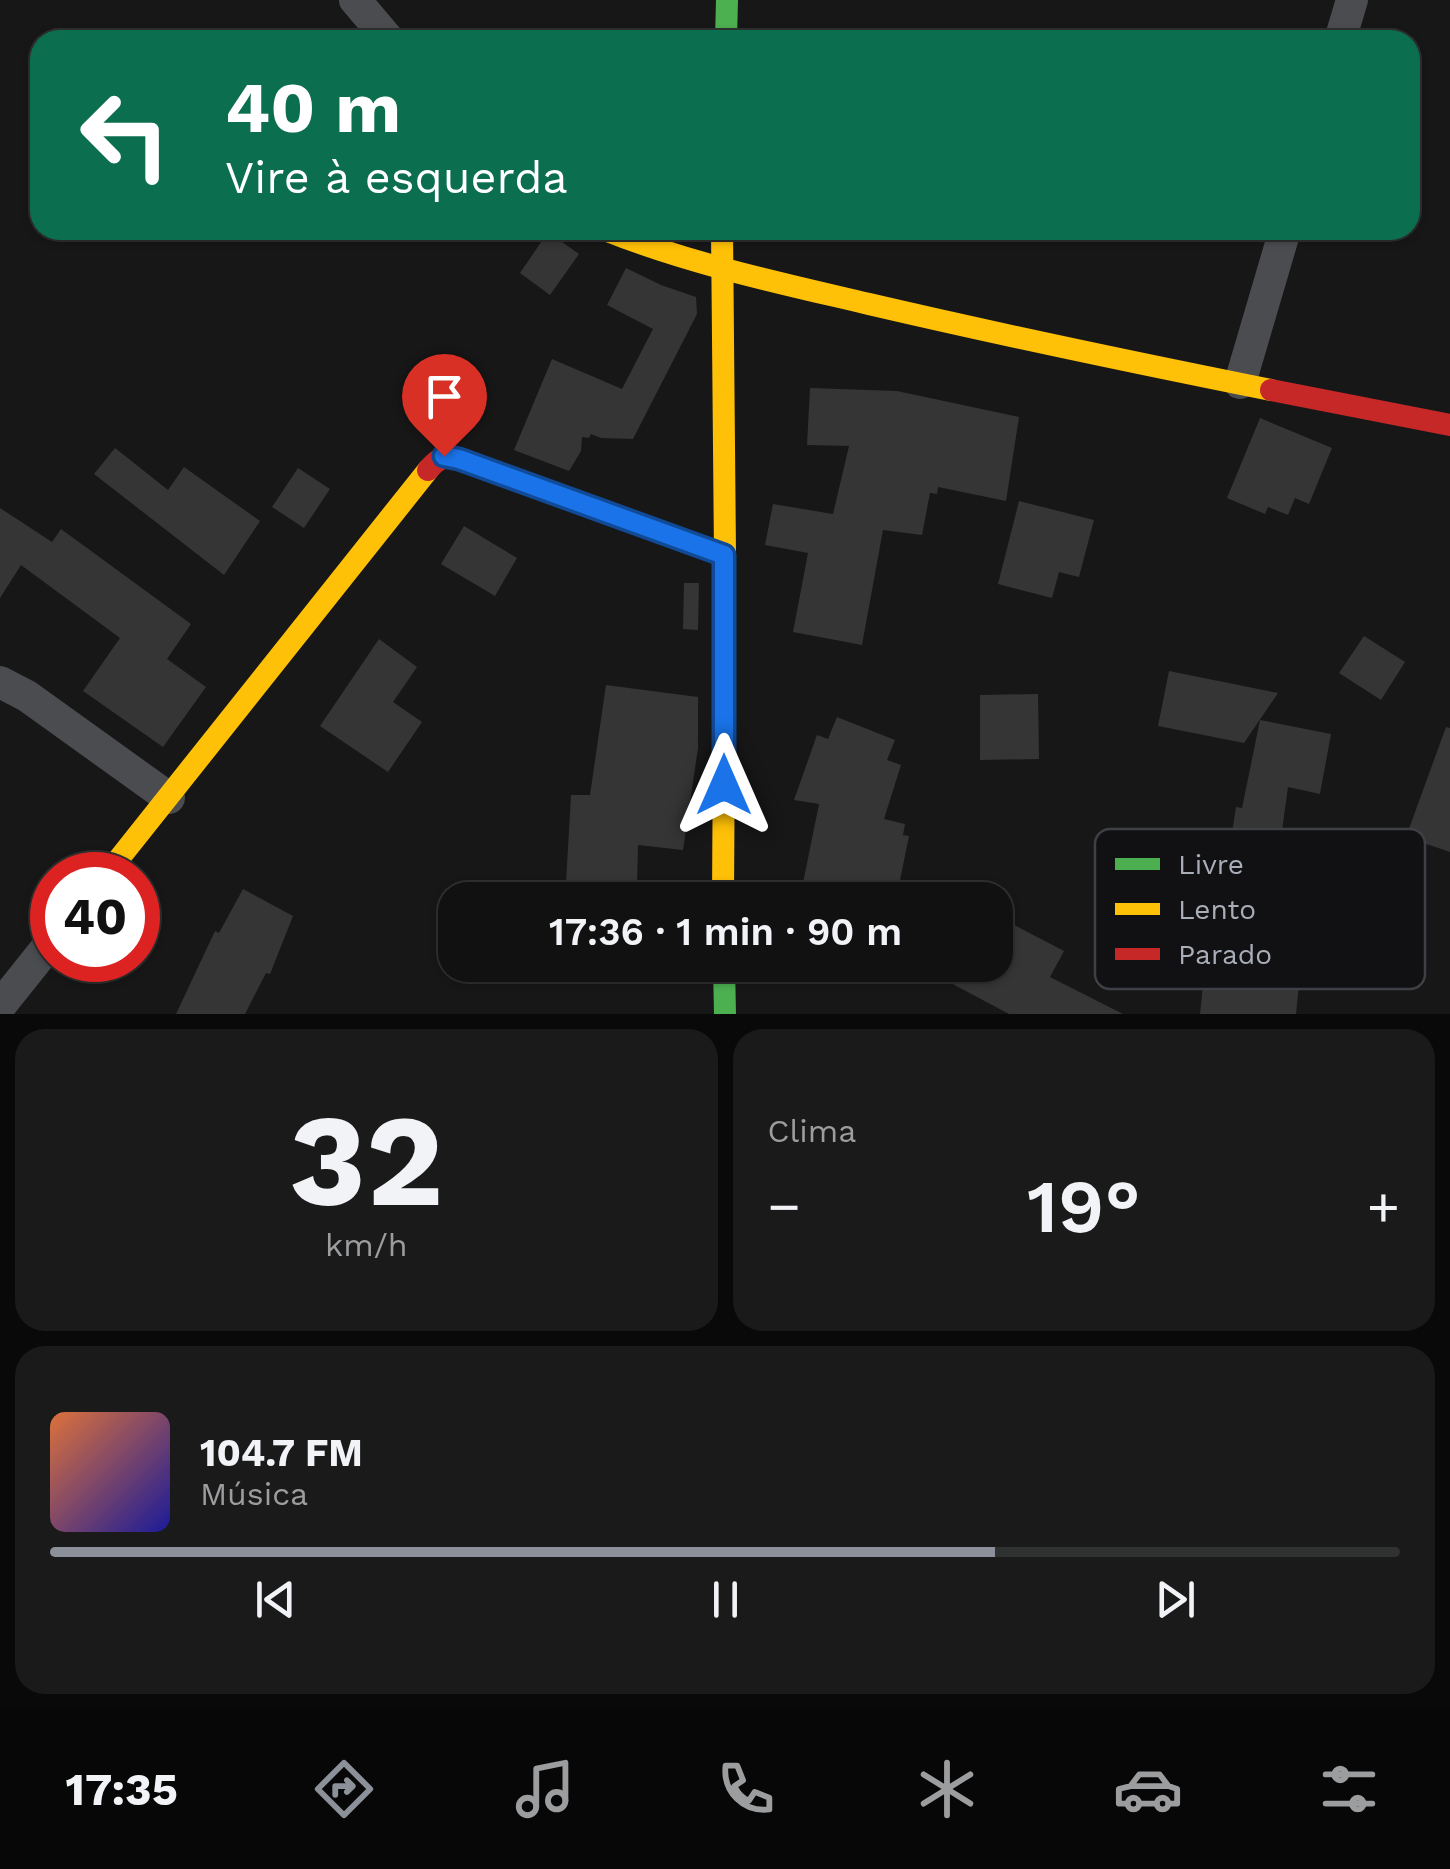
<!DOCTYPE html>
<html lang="pt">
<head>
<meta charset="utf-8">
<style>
  body { margin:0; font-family:"Work Sans",sans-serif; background:#1a1a1a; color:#f1f3f6; height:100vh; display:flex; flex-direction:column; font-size:38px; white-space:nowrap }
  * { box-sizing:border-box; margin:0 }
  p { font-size:32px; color:#9c9d9f }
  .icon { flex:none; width:55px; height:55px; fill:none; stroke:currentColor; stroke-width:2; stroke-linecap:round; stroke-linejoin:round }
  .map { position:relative; height:1014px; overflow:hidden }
  .sheet { display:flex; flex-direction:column; gap:15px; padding:15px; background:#090909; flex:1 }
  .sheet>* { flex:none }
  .guide { position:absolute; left:30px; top:30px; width:1390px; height:210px; border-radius:30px; box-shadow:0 2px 8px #0004,0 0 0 2px #303131; background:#0b6e4f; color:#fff; overflow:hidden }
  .speed { position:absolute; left:30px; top:852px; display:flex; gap:20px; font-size:50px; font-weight:700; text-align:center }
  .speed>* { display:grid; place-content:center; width:130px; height:130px; border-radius:50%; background:#111; box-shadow:0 2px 8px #0004,0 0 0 2px #303131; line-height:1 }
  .speed .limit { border:15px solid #d22; background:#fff; color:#111 }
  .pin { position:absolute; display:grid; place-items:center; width:85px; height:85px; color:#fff; margin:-102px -42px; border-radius:50% 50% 50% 0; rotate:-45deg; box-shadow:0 0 10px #0007 }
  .pin .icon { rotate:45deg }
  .me { position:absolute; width:110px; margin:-55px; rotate:0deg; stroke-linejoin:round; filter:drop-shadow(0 0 8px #0008) }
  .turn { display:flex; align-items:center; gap:35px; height:210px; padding:0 30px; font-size:45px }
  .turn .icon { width:130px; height:130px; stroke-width:2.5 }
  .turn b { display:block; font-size:70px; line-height:85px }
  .big { font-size:75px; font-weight:600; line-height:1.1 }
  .sheet .widget { flex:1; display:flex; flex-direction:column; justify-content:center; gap:15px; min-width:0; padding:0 35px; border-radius:30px; background:#1a1a1a }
  .sheet .dial { align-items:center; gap:0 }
  .dial b { font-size:130px; line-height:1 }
  .song { display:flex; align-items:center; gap:30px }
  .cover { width:120px; height:120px; border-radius:15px; background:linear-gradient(135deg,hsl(20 70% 55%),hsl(240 70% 35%)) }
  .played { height:10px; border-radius:5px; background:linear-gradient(90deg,#8c9099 70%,#303131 70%) }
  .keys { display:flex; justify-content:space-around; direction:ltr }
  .heat { display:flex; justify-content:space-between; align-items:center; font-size:55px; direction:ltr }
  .sheet .tiles { flex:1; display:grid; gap:15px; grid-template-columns:1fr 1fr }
  .widget:last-child { grid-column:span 2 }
  .trip { position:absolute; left:438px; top:882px; width:575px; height:100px; border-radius:30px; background:#111; box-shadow:0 2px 8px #0004,0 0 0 2px #303131; font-weight:600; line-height:100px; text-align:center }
  .tabs { display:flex; height:160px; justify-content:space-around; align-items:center; background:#070707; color:#9c9d9f }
  .tabs .icon { width:70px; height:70px }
  .tabs .on { color:#8c9099 }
  .tabs b { font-size:45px; color:#f1f3f6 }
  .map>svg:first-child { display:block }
</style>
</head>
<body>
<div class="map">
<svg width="1450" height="1014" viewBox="0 0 1450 1014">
  <rect width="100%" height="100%" fill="#171717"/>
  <!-- building -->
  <g fill="#353536">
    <polygon points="548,232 579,254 550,295 520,273"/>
    <polygon points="626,268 661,285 696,297 697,314 633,439 601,438 591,434 589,438 582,437 581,451 569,471 514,450 552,359 622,389 653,329 607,305"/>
    <polygon points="810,388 897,391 1019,417 1006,501 938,487 937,494 930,493 922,535 883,530 862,645 793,632 808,553 765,545 773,504 833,514 849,446 807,445"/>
    <polygon points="1260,418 1332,448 1309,504 1295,498 1288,515 1268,507 1265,514 1227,498"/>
    <polygon points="115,448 168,490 184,467 260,521 224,575 94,474"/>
    <polygon points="298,468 330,489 304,528 272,507"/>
    <polygon points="1019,501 1094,520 1079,577 1059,572 1052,598 998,584"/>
    <polygon points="0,508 52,542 61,529 191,624 167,659 206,687 163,747 83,691 120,638 21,565 0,598"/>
    <polygon points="464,526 517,558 495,596 441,564"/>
    <polygon points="684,583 699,583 698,630 683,629"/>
    <polygon points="1364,636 1405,662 1381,700 1339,673"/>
    <polygon points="379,639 417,667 393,702 422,722 388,772 320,726"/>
    <polygon points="1169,671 1278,693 1244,743 1158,726"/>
    <polygon points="606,685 698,697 698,748 683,850 638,845 637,887 566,883 571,795 590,795"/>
    <polygon points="1038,694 1039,759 980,760 980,695"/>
    <polygon points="837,717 895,740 887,760 901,765 884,819 905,824 903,835 909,836 896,900 803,883 819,804 794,800 817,735 828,739"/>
    <polygon points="1260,720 1331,734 1320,794 1288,787 1277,867 1228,860 1236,807 1242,808"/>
    <polygon points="1446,727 1450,728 1450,852 1406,837"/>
    <polygon points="243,889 293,916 270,974 266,973 245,1014 176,1014 215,931 219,933"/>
    <polygon points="995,915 1064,951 1050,977 1123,1014 1009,1014 917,965 995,965"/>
    <polygon points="1207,945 1302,954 1296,1014 1200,1014"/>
  </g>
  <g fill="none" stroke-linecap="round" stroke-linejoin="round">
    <!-- street -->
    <g stroke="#4b4c50" stroke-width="32">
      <polyline points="355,0 389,40"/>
      <polyline points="1340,40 1352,0"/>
      <polyline points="1240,383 1285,230"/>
      <polyline points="0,682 27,696 169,798"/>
      <polyline points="0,1006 52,941"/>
    </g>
    <!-- fast -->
    <g stroke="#4caf50" stroke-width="22">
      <polyline points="726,40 727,0"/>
      <polyline points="724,965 725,1014"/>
    </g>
    <!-- slow -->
    <g stroke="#ffc107" stroke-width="22">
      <path d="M605,230C690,264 780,283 869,304C1002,335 1136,363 1271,390"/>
      <polyline points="722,230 725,555 723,900"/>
      <polyline points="106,875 428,470"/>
    </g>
    <!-- jam -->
    <g stroke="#c62828" stroke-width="22">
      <polyline points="1271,390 1450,425"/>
      <path d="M428,470C438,458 443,456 459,459L725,555"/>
    </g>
  </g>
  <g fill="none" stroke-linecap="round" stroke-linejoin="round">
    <!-- route casing -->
    <g stroke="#114b97" stroke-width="25">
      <polyline id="route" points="444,456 459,459 724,555 724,785"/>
    </g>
    <!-- route -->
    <use href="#route" stroke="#1a73e8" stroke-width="18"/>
  </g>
  <!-- legend -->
  <rect x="1095" y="829" width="330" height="160" rx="15" fill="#111113" stroke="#3e4045" stroke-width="2.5"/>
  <rect x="1115" y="858" width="45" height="12" fill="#4caf50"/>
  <rect x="1115" y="903" width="45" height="12" fill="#ffc107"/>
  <rect x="1115" y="948" width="45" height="12" fill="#c62828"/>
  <g font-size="28" fill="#a8adb8">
    <text x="1178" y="874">Livre</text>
    <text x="1178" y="919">Lento</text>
    <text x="1178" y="964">Parado</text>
  </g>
</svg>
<div class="speed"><div class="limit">40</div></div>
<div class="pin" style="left:444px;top:456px;background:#d93025"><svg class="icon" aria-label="arrive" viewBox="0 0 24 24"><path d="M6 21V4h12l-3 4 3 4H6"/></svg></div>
<svg class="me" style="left:724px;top:785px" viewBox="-20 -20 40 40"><path d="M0-17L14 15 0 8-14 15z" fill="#1a73e8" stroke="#fff" stroke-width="4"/></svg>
<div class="trip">17:36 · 1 min · 90 m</div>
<div class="guide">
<div class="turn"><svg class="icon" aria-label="left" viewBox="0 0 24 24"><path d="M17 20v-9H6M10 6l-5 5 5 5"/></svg><div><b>40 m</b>Vire à esquerda</div></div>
</div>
</div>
<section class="sheet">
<div class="tiles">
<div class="widget dial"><b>32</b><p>km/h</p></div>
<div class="widget"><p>Clima</p>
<div class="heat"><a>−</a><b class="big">19°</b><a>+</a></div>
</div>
<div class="widget">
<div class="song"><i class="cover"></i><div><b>104.7 FM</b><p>Música</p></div></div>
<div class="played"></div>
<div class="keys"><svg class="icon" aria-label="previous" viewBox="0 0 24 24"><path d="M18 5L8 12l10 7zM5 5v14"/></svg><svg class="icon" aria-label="pause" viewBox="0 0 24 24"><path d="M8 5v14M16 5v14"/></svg><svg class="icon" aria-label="next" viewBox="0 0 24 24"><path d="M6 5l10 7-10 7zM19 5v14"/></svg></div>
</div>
</div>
</section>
<nav class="tabs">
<b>17:35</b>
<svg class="icon on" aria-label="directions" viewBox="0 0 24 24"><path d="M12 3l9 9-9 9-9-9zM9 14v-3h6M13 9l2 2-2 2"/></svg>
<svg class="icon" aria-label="music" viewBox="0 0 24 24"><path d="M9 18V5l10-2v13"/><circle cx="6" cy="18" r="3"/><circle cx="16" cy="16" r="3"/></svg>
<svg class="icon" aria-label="phone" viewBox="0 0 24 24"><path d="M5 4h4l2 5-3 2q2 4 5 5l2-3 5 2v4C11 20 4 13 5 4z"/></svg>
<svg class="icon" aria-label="climate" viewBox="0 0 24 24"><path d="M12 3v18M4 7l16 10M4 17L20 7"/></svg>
<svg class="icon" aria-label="car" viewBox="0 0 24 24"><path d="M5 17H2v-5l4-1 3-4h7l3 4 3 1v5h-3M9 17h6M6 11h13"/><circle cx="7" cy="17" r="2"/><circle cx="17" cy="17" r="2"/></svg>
<svg class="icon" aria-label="filters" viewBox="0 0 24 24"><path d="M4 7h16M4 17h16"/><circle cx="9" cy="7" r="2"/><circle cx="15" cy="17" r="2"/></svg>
</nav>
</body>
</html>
